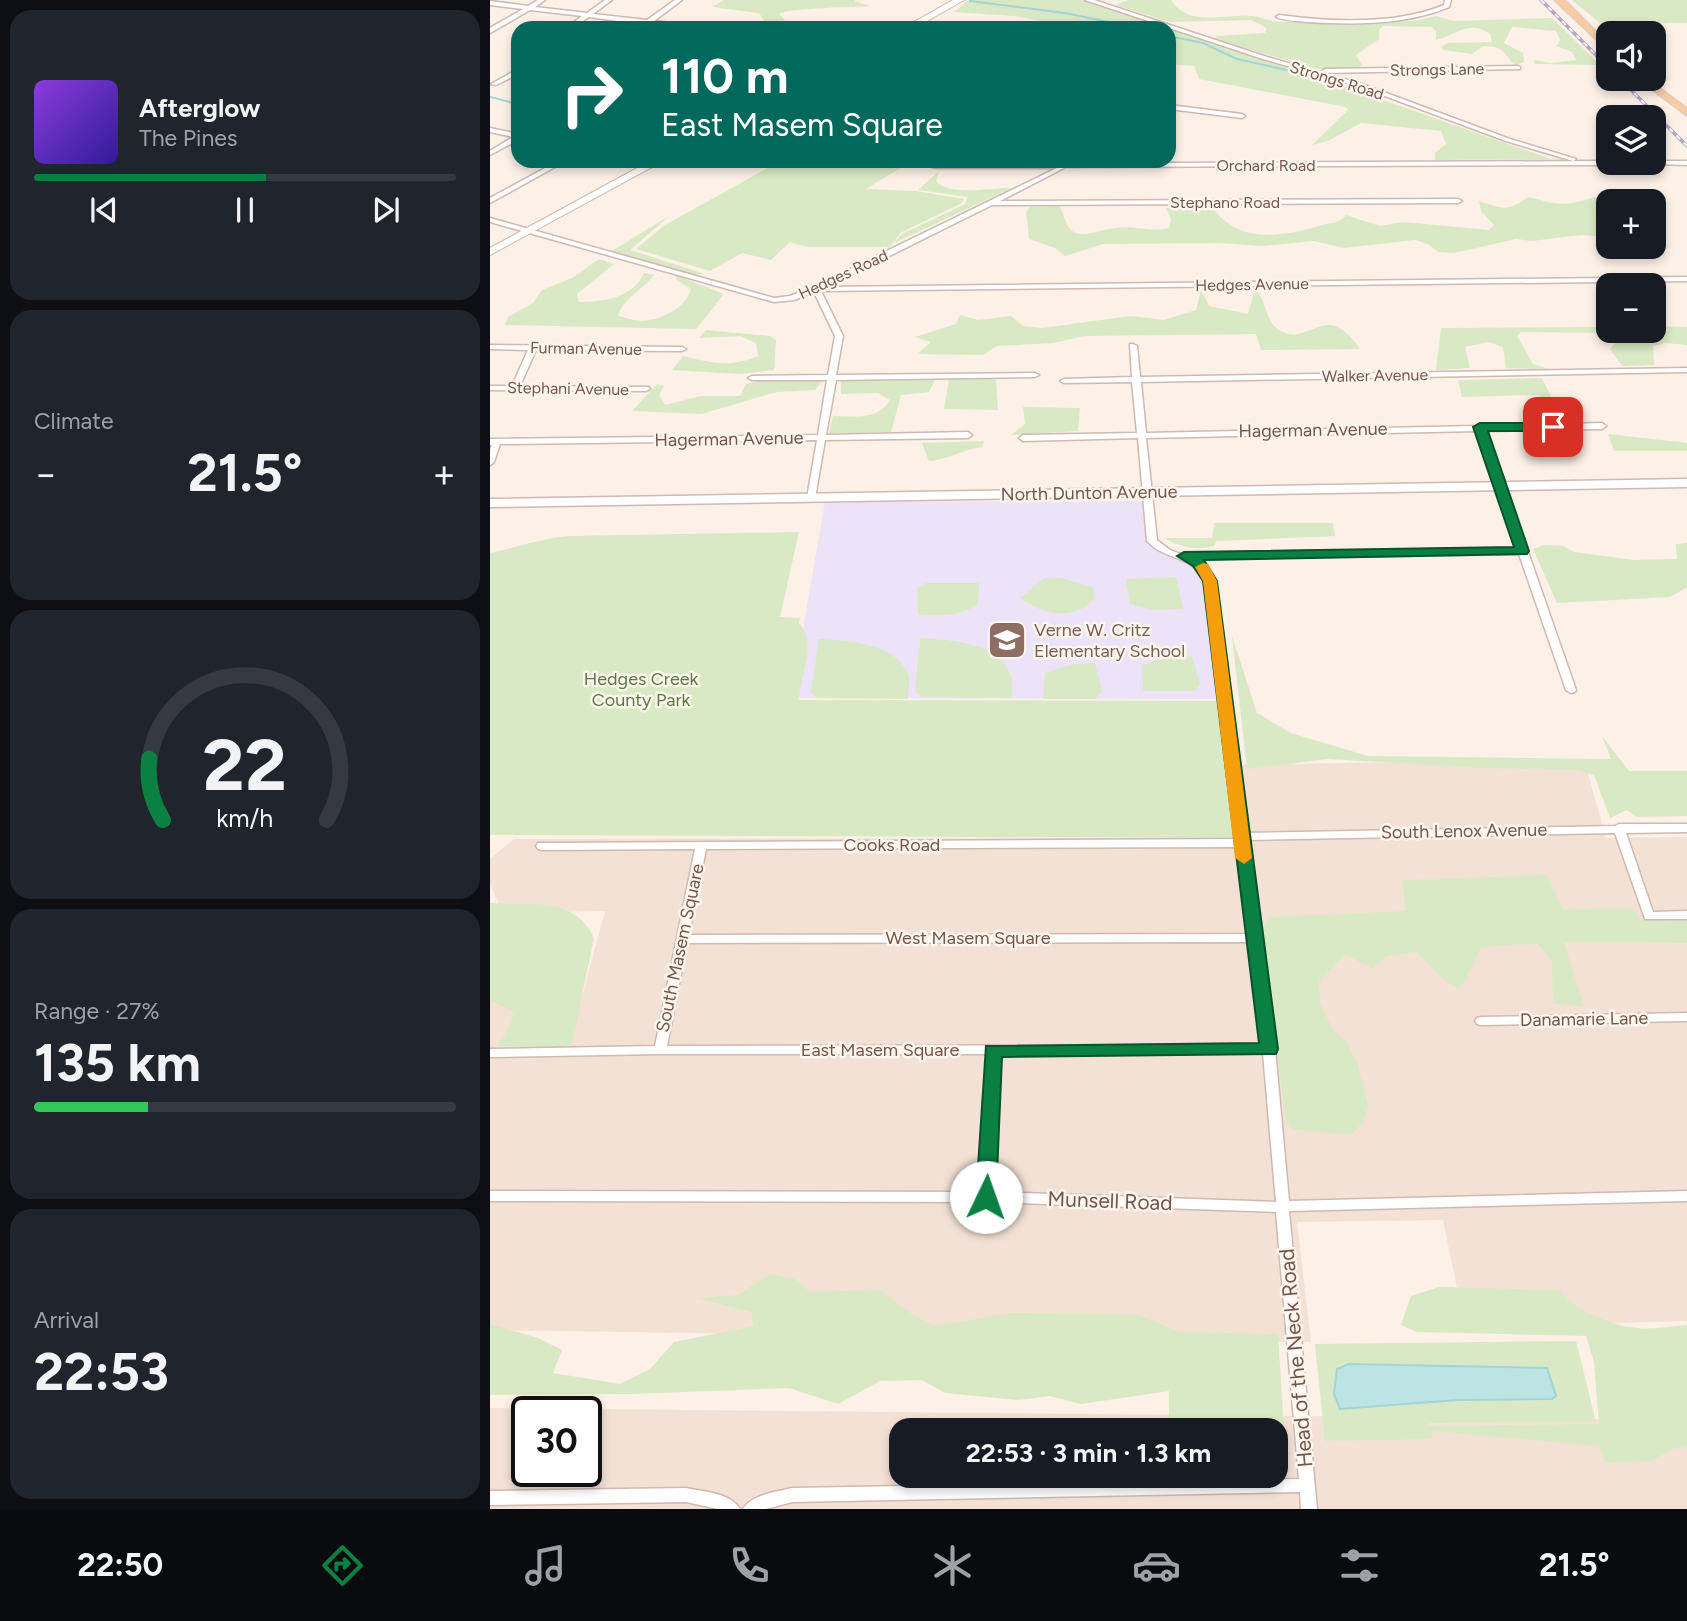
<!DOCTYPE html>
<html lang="en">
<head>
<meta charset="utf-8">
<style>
  body { margin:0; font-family:Figtree,sans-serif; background:#20242c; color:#f1f3f6; height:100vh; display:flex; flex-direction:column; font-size:26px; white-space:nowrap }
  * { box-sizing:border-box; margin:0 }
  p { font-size:23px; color:#9ea1a6 }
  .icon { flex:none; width:38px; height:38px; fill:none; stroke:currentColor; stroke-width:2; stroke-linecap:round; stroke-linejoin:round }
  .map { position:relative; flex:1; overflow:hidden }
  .sheet { display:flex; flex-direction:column; gap:10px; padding:10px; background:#0d0f14; width:490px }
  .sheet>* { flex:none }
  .hud { position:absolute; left:21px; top:21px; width:665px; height:147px; border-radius:21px; box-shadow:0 4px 10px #0003; background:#00695c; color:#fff; overflow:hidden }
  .fabs { position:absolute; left:1106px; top:21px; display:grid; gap:14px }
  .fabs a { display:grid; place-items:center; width:70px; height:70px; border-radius:14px; background:#171b24; box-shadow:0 4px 10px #0003; font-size:35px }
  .speed { position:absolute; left:21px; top:1396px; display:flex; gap:14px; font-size:35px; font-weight:700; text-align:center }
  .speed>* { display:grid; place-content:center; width:91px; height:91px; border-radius:50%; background:#171b24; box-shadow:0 4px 10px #0003; line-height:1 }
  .speed .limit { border:4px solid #111; border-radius:10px; background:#fff; color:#111 }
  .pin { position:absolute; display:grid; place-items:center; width:60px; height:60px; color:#fff; margin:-30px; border-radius:14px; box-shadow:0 4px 10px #0006 }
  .me { position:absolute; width:77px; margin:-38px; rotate:3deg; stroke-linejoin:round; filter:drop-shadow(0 0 5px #0008) }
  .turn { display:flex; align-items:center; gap:24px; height:147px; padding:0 35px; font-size:32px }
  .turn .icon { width:91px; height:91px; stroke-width:2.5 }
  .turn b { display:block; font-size:49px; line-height:60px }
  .big { font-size:52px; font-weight:700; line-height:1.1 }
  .sheet .widget { flex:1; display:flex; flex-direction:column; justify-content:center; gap:10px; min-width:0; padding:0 24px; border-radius:21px; background:#20242c }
  .sheet .dial { align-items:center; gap:0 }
  .dial svg { height:182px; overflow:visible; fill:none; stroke:#363941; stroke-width:7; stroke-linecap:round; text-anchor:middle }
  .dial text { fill:#f1f3f6; stroke:none }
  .song { display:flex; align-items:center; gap:21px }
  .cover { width:84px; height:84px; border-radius:10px; background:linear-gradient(135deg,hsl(270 70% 55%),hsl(250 70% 35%)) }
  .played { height:7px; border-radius:4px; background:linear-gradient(90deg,#0b8043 55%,#363941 55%) }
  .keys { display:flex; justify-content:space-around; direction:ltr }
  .heat { display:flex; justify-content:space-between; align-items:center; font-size:38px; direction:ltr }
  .charge { height:10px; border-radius:5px; background:linear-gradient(90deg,#34c759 27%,#363941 0) }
  .trip { position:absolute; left:399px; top:1418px; width:399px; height:70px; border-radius:21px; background:#171b24; box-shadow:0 4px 10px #0003; font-weight:700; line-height:70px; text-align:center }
  .tabs { display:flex; height:112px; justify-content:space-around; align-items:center; background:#090b0e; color:#9ea1a6 }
  .tabs .icon { width:49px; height:49px }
  .tabs .current { color:#0b8043 }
  .tabs b { font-size:32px; color:#f1f3f6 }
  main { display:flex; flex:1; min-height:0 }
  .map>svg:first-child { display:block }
</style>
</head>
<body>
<main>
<section class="sheet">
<div class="widget">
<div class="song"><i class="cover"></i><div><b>Afterglow</b><p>The Pines</p></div></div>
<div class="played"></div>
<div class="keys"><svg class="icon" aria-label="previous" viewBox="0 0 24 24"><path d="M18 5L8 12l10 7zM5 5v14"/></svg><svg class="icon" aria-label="pause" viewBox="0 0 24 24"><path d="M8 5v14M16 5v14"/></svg><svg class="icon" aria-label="next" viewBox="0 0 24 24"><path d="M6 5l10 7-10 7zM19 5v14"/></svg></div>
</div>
<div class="widget"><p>Climate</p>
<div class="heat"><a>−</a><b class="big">21.5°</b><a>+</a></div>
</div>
<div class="widget dial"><svg viewBox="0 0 100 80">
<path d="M14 69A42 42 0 1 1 86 69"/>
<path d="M14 69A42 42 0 0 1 8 42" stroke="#0b8043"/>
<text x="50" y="56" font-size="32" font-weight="700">22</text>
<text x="50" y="72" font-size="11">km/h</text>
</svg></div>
<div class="widget"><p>Range · 27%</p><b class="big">135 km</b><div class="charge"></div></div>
<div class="widget"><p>Arrival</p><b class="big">22:53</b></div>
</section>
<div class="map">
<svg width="1197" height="1509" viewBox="0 0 1197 1509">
  <rect width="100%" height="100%" fill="#fcf0e7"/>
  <!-- residential -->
  <g fill="#f3e1d5" fill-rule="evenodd">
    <polygon points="1094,759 1116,838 1197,837 1197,1321 975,1327 953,1220 807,1222 821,1342 0,1330 0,990 80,1041 115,911 12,913 0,883 0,859 24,839 744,838 735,765"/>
    <path d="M0,1408L1197,1420V1509H0ZM37,1412H96V1472H37ZM411,1430H786V1475H411Z"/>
  </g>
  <!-- education -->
  <polygon fill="#ede3f8" points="654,501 661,545 703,565 712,573 730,699 301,698 335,502"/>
  <!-- green -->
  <g fill="#d9e9c5">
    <path d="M234,0H366L364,1L380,6C365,7 296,8 289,14L295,20L287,24L275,22L269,13L222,7Z"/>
    <polygon points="479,0 591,0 833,79 1061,159 945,160 945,153 956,144 951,131 871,123 838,141 822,145 858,110 856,107 709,79 704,66 679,64 679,28 594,28 523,16 464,12"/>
    <path d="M639,0H681C700,30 739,11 768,17C775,19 781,21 789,22L924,21L946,16L964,21L1062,18L1110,65L1045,64L1044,60L1060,63L1086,60L1082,52L1066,46L1070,40L1066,31L1022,27L1014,43L1033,53L1034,62L1025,65C1011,51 1015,47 993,46L982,54L953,50L952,46L958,43L1002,42L1000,34C978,19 967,35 946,40V32L942,27L893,26L889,30V39L866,55L872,65L870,68L826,69L725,39L727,36L775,33L777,28L761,20L680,22L625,5Z"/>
    <polygon points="1082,0 1197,0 1197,23 1110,23"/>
    <polygon points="290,161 385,161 412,167 376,189 426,191 474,199 472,203 410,233 400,247 317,247 300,242 281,260 252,253 220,271 146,249 175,225"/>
    <path d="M449,171L446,181C458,197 502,187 522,188L404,243L412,234L475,204L478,197L428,190Z"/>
    <path d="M1038,197C1070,205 1073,207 1105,197L1114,204L1112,224L1118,229V237L1091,235L1042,241L1026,239L964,253L948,252L938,244L925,240L854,248L823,241L773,246L730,243L613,244L575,256L565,248L539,239L536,212L540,207L570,206C573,213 576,226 582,231C593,239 613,229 625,228C644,225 661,233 679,228L681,219L676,208L721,205C746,245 793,237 832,225C843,222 848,224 856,215L890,226L913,222L999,230L1004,225L991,211L989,201C1013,209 1017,212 1038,197Z"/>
    <polygon points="179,216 140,250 215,274 196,274 122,251"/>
    <path d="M109,259L124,264L87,294L89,302C113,302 143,298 154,273L164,275C154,288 131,301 128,316C135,317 144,321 151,321C170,321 197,307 201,289L187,280L185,275L234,294L206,329L15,325L18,317L43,303L52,290L82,278Z"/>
    <path d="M711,289L719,306L758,314L765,289C777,300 775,322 789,330C821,349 834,297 870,349L771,350L766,334L594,336L564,343L507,346L493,355L427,354L441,342L425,337L466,324L470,315L488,320L521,316L533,326L552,328L641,316L674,320L706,310Z"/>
    <polygon points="1164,326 1197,327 1197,345 1175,343 1163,346 1164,365 1132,366 1120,349 1125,343 1120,333 1031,332 1027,336 1043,364 1059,369 1016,368 1013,347 998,342 975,347 980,368 946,370 951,328 1118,327 1118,331 1164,331"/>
    <path d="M216,330L280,336L286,340L284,370L251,374L182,370L193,356C221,363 241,368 268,356L266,343L250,336L209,338Z"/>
    <polygon points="1052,378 1072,420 1059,420 1050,395 972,397 968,380"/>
    <polygon points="276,379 334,379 325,390 287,392 211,414 142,411 167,384 174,386 169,395 175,405 211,396 250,396 256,384"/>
    <polygon points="459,379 506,379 508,410 454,409"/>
    <path d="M445,380L439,392L411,395L401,432L339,434L343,416C364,416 387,421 400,400L388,393L351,394V381Z"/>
    <polygon points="533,407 590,408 588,431 521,435 535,424"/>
    <polygon points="1118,434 1197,443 1197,451 1124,451"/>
    <path d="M494,441L493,447C473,449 460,459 439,461L432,443Z"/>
    <path d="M724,523H843L845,536L726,541L724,546C706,551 690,547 674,538H722Z"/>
    <path d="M309,532L290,617L310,618L309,623C328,645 310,674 309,700L727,701L745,838L0,835V553C28,547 52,538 80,536Z"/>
    <polygon points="1197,543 1197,587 1180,597 1067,603 1043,549 1054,545 1073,546 1084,552 1144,560 1187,559 1186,544"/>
    <polygon points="686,577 693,609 663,610 640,604 636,579"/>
    <path d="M555,578H572L604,588L605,598C584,622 553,615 530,598Z"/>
    <path d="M436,583H489L488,604C470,617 449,616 428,615L427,588Z"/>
    <polygon points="742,636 767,713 801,733 878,756 1121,759 1112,736 1139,771 1197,771 1197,816 1147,817 1137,810 1120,818 1104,775 1087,770 992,768 838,759 757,769"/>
    <path d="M430,638C459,640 509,641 521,676C523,681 522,691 522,698L431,697L425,691Z"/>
    <path d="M329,639C359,641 407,642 419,676C420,682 418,692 418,699L327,698L321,692Z"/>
    <polygon points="681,656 702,656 710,684 704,691 653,691 652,665"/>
    <polygon points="605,663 612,691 605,699 553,699 555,673 583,664"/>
    <polygon points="1057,875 1072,909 1143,908 1152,920 1197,921 1197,943 1074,942 1094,1007 1063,1003 1062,961 1048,944 991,947 971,989 955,981 927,952 896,956 882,969 855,954 829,981 830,1004 843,1030 855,1040 868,1065 878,1106 873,1122 861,1135 802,1129 796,1122 771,931 780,917 916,911 912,880"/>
    <path d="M0,903C39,906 85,895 104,938L82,1044L71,1048L6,1046L18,1031L24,1012L0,1000Z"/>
    <polygon points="280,1274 305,1279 320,1292 390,1290 423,1315 446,1326 519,1313 646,1314 690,1332 788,1334 796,1464 786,1473 786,1430 679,1430 679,1391 591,1404 560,1396 529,1400 455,1393 432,1380 390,1381 348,1404 299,1388 142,1394 0,1395 0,1324 48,1338 72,1350 63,1373 130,1384 160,1369 184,1342 264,1326 261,1312 208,1298 248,1295"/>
    <path d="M949,1287L1069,1290C1081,1309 1125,1327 1147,1328C1163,1330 1181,1326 1197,1325V1447L1182,1449L1162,1461L1116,1463L1109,1446L941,1431L943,1439L835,1441L825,1344L1086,1341L1106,1422L938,1423L939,1426L1109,1424L1104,1362L1096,1336L927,1332L911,1325L921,1296Z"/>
  </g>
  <!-- water -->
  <polygon fill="#bce4e5" stroke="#a2d5d6" stroke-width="2" points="859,1364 1057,1368 1066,1396 1062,1399 968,1400 850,1409 844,1394 847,1369"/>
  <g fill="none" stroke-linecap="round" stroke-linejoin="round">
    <!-- stream -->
    <g stroke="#a2d5d6" stroke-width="2">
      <polyline points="480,1 575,13 648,28"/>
      <polyline points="679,36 713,43 747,59 823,76"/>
      <polyline points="0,97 28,104"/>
    </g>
    <!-- minor casing -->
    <g stroke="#cfb9b0" stroke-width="3">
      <g id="minor">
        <polygon points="48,0 55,0 45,7 97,13 115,0 122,0 103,14 157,20 185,0 192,0 164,21 206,26 209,28 157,25 99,17 82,28 79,26 80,25 92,16 40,10 0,33 0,28 33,9 0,5 0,1 38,6"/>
        <polygon points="595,0 604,0 777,57 872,84 1020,139 1086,159 1083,161 1016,141 868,86 773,59"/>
        <path d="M955,0H961L959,7C916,25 864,25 818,22C807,21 795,21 786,17L789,15C840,22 906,25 954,5Z"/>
        <polygon points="1028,66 1030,67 1030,69 835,73 832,71 835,69"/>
        <polygon points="28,69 28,74 6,85 1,84"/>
        <polygon points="679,105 752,114 755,116 752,118 679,109"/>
        <polygon points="0,128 28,134 28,140 0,155 0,151 23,137 0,132"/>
        <polygon points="68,161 76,161 0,203 0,198"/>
        <polygon points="420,161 432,161 446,164 1118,161 1118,163 1133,163 1130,165 576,167 510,201 968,199 972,201 968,203 502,205 337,287 1197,277 1197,281 331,291 353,336 346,375 545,373 549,375 545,377 346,380 336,435 478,432 482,435 478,438 335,440 325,498 321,501 317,498 327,440 10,444 4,462 0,465 0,450 2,445 0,445 0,439 328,435 337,380 262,380 258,378 262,376 338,375 345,336 324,292 304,300 284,302 0,222 0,218 284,298 300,296 323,287 567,168 446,168"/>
        <polygon points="1164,161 1197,161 1197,165 1162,164 1161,163 1164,163"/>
        <path d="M640,344H643L647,346L650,377L1197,368V372L651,382L656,433L986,426L990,424L993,426L1112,423L1116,426L1112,429L996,431L1086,690L1085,692L1081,693L1076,690L1029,554L705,559L719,570L725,581L757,833L1125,826L1129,824H1197V832L1136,833L1163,912L1197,911V919H1155L1125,833L758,840L785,1049L799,1201L1197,1191V1201L799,1211L827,1509H811L810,1492L302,1502L276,1509H253C262,1494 287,1492 302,1488L809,1479L786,1212L496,1202L0,1201V1191L490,1192L497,1054H170L0,1057V1049L165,1046L205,849L52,850L48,849L46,846L48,843L747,839L715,581C703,555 675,561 657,541L648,438L533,441L529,438L533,435L647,433L642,382L574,383L570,381L574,379L642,377ZM987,431L1027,548L697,553L693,555L680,550L667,540L656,438ZM748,847L759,934L199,935L216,849ZM760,942L772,1045L177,1046L197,943ZM773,1053L786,1202L503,1192L509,1054Z"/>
        <polygon points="0,345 192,347 196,349 192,351 46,350 30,386 159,387 160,389 156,391 0,390 0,386 22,386 38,350 0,349"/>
        <polygon points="1197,1013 1197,1021 991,1025 987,1024 985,1021 987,1018 991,1017"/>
        <path d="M196,1488C213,1492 240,1492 250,1509H228L196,1502L0,1505V1491Z"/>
      </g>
    </g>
    <!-- tertiary casing -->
    <g stroke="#cfb9b0" stroke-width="3">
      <polygon id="tertiary" points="1197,479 1197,487 0,507 0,499"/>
    </g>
    <!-- secondary casing -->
    <g stroke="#d2b8ad" stroke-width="2">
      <g id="secondary">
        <polygon points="463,0 474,0 425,28 413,28"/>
        <polygon points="160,161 173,161 0,255 0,248"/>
      </g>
    </g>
    <!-- primary casing -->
    <g stroke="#d8cfcd" stroke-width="2">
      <g id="primary">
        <polygon points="1064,0 1075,0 1118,43 1118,51"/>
        <polygon points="1147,79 1158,79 1197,108 1197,116"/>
      </g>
    </g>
    <!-- minor -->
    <use href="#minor" fill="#fff" fill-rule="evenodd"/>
    <!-- tertiary -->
    <use href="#tertiary" fill="#fff" fill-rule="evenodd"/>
    <!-- secondary -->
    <use href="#secondary" fill="#fff" fill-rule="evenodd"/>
    <!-- primary -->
    <use href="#primary" fill="#f7cca2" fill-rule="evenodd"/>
    <!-- rail casing -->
    <g stroke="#b2a5c5" stroke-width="3.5">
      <g id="rail">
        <polyline points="1051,0 1118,67"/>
        <polyline points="1130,79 1197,146"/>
      </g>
    </g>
    <!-- rail -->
    <use href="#rail" stroke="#fef5ed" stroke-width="2" stroke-dasharray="5" stroke-linecap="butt"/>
  </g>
  <!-- route -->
  <polygon fill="#0b8043" stroke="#07532c" stroke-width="2" points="990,423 1063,423 1070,427 1063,431 998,431 1039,551 1037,554 714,560 727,581 788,1049 786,1054 512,1057 506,1197 503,1203 489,1203 486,1197 496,1046 769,1043 713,581 703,566 687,556 694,552 1024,547 983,427"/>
  <!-- slow -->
  <polygon fill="#f59e0b" points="713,563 718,564 727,581 762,858 754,864 745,858 713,581 705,567"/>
  <!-- icons -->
  <defs>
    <g id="school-square" transform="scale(2.0125)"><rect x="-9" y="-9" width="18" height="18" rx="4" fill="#8d6e63" stroke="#fef5ed"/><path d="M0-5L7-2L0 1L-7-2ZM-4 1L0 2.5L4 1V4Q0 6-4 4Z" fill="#fff"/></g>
  </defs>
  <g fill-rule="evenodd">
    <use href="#school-square" x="517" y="640"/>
  </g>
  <g text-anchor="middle" stroke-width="5" stroke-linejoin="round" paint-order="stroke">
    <!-- far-street labels -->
    <g font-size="16" fill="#74554c" stroke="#fef5ed">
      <text transform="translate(947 69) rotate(-1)" y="6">Strongs Lane</text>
      <text transform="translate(847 80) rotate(17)" y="6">Strongs Road</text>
      <text x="776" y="171">Orchard Road</text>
      <text x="735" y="208">Stephano Road</text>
      <text transform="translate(353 274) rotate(-25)" y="6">Hedges Road</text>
      <text transform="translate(762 284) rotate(-1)" y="6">Hedges Avenue</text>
      <text transform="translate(96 348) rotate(1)" y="6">Furman Avenue</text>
      <text transform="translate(885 375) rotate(-1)" y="6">Walker Avenue</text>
      <text transform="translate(78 388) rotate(1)" y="6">Stephani Avenue</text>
    </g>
    <!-- street labels -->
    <g font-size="18" fill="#74554c" stroke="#fef5ed">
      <text transform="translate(823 430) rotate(-1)" y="6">Hagerman Avenue</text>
      <text transform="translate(239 439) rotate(-1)" y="6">Hagerman Avenue</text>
      <text transform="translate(599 493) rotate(-1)" y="6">North Dunton Avenue</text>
      <text transform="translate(974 831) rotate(-1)" y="6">South Lenox Avenue</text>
      <text x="402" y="851">Cooks Road</text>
      <text x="478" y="944">West Masem Square</text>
      <text transform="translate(190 948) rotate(-78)" y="6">South Masem Square</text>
      <text transform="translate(1094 1019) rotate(-1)" y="6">Danamarie Lane</text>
      <text x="390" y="1056">East Masem Square</text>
    </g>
    <!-- education labels -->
    <g font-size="18" fill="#785e54" stroke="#fef5ed" text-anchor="start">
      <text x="544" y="636">Verne W. Critz<tspan x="544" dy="21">Elementary School</tspan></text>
    </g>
    <!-- park labels -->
    <g font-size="18" fill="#5c7944" stroke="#fef5ed">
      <text x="151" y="685">Hedges Creek<tspan x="151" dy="21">County Park</tspan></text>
    </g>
    <!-- near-street labels -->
    <g font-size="21" fill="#74554c" stroke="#fef5ed">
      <text transform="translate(620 1201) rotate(2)" y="7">Munsell Road</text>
      <text transform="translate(806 1358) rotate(-95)" y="7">Head of the Neck Road</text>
    </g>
  </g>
</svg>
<div class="fabs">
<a><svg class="icon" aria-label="sound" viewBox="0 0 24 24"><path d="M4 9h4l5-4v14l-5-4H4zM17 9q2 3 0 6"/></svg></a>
<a><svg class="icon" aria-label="layers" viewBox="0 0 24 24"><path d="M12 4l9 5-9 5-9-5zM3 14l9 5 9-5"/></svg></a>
<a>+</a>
<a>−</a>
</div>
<div class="speed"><div class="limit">30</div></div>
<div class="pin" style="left:1063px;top:427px;background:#d93025"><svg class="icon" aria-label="arrive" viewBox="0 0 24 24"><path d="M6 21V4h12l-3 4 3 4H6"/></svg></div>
<svg class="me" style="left:496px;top:1197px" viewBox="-20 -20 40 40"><circle r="19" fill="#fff"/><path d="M0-13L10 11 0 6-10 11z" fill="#0b8043"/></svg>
<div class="trip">22:53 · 3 min · 1.3 km</div>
<div class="hud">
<div class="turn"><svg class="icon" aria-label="right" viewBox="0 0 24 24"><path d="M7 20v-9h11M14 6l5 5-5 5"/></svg><div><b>110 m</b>East Masem Square</div></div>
</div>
</div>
</main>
<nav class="tabs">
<b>22:50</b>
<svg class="icon current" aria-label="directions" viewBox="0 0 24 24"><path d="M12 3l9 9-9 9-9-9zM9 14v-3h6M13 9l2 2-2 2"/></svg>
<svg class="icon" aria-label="music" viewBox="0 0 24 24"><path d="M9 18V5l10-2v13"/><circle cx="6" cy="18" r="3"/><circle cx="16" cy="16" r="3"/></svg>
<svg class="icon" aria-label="phone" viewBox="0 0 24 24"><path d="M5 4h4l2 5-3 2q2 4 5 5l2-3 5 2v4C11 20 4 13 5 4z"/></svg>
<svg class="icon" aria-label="climate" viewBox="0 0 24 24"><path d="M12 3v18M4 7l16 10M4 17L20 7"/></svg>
<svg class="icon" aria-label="car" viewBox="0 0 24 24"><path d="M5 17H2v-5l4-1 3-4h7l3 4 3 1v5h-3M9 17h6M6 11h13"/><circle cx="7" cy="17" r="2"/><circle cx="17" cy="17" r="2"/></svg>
<svg class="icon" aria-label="filters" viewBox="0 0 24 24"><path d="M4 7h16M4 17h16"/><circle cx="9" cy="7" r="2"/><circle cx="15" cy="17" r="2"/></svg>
<b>21.5°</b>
</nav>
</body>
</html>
